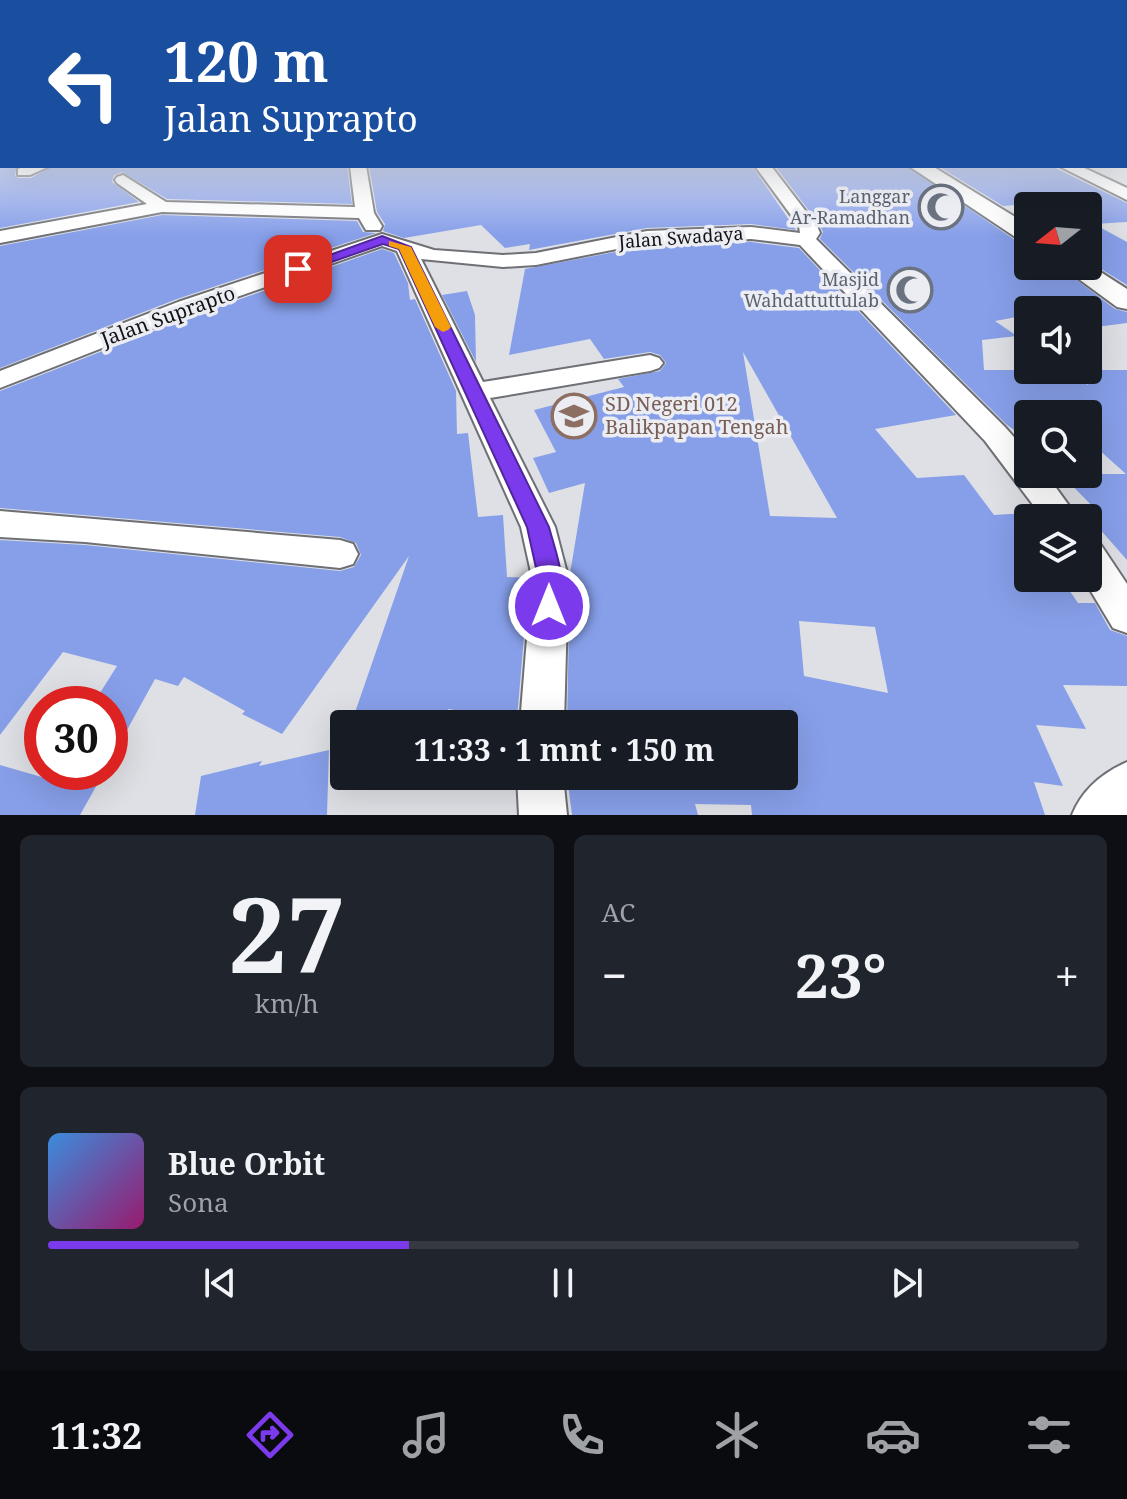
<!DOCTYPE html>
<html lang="id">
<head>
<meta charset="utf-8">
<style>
  body { margin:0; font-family:"Noto Serif",serif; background:#20242c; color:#f1f3f6; height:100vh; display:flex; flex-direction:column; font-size:30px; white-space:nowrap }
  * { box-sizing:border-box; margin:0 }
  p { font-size:26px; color:#9ea1a6 }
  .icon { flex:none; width:44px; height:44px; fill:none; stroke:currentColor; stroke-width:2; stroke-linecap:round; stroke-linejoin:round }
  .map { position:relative; height:815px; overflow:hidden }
  .panel { display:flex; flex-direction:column; gap:20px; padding:20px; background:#0d0f14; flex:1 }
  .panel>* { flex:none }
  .guide { position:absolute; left:0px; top:0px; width:1128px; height:168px; box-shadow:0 8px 32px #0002; background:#1a4fa0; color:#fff; overflow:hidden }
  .needle { width:52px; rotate:253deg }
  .tools { position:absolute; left:1014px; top:192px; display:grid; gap:16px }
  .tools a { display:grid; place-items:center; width:88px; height:88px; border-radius:8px; background:#171b24; box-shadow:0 8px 32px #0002; font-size:40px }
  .speed { position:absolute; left:24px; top:686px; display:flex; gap:16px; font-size:40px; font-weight:700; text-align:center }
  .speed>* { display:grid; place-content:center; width:104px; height:104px; border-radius:50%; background:#171b24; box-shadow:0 8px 32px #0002; line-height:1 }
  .speed .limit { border:12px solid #d22; background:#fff; color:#111 }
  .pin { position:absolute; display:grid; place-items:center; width:68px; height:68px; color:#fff; margin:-34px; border-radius:16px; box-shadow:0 4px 12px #0006 }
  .me { position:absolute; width:88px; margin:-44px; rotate:0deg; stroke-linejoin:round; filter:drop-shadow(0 0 6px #0008) }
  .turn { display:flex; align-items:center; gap:28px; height:168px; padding:0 32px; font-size:36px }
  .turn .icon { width:104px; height:104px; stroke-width:2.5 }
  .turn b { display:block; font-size:56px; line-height:68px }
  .big { font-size:60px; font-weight:700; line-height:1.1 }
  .panel .widget { flex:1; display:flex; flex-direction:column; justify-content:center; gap:12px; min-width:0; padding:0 28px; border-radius:12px; background:#20242c }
  .panel .dial { align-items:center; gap:0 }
  .dial b { font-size:104px; line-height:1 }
  .song { display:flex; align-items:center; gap:24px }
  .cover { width:96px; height:96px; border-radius:12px; background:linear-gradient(135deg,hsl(210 70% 55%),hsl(320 70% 35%)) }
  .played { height:8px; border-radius:4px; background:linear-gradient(90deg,#7c3aed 35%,#363941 35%) }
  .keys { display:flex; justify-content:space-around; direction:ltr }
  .heat { display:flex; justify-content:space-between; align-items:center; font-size:44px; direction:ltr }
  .panel .tiles { flex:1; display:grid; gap:20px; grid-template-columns:1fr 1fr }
  .widget:last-child { grid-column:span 2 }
  .trip { position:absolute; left:330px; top:710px; width:468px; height:80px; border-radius:8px; background:#171b24; box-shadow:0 8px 32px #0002; font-weight:700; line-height:80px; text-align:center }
  .menu { display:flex; height:128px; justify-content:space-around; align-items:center; background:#090b0e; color:#9ea1a6 }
  .menu .icon { width:56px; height:56px }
  .menu .selected { color:#7c3aed }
  .menu b { font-size:36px; color:#f1f3f6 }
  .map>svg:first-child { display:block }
</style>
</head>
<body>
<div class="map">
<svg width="1127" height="815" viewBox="0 0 1127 815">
  <rect width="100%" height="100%" fill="#dee0e5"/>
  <!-- building -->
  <g fill="#879fe9" fill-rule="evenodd">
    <polygon points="0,166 17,166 15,175 18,178 31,178 53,166 347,166 352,204 167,199 122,172 114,175 112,182 139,202 0,228"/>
    <polygon points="369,166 752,166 796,230 751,224 647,228 529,250 530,244 505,248 481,225 404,238 383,231 385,224 377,212"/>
    <polygon points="775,166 906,166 1018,242 1028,245 1028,266 1058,266 1115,309 1127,312 1127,323 1088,328 1088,306 1028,310 1028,315 995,321 1017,336 982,340 984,370 1067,370 1088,385 1088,370 1127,370 1127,560 1083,510 1096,510 1061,474 1126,474 1088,440 1088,414 1028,414 1028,441 1006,424 820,239 823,232 819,224"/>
    <polygon points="938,166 1051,166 1127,203 1127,222 1094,224 1127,242 1127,285 1088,261 1088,199 1003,206"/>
    <polygon points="162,215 357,221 363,232 376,233 177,299 0,368 0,246"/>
    <path d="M751,242L799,248L956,415L875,429L917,478L964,475L994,515L1028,513V578H1061L1078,603H1095L1110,630L1127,636V686L1063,685L1086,729L1036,725L1063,786L1034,782L1045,815H752L751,805L695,804L698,815H572L567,776H784V724H567L570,574L585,483L549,493L533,458L556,452L534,410L624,387L618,379L660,371L666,363L660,355L650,352L604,359L590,339L509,355L525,269L647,246ZM743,352L837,518L770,516ZM799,621L875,627L888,693L804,676Z"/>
    <polygon points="382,249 394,253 408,283 410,300 415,299 456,391 457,434 468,433 478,517 503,515 507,577 529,578 517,719 448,709 445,724 351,724 409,556 282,734 242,714 245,711 184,677 178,686 155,679 110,761 110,704 93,704 117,666 63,652 0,735 0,540 85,545 340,571 354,567 361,555 356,543 340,537 0,508 0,391 195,315"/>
    <polygon points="467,291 475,315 476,362 442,295"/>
    <polygon points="329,750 327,815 195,815 201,776 262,761 259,766"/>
    <polygon points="0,765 45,778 103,774 80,815 0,815"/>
  </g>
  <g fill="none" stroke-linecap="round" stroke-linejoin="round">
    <!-- minor casing -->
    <g stroke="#6e7075" stroke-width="4">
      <g id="minor">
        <rect x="1126" y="129" width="1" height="9"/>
        <polygon points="26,166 50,166 30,175 18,175 18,169"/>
        <polygon points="350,166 366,166 374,213 382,226 380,230 366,230 359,218 162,212 0,243 0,231 147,204 117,183 115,180 117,177 123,175 166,202 355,207"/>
        <polygon points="755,166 771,166 817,226 820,233 816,239 1005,427 1028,453 1028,474 1046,474 1078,518 1043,518 985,441 800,245 751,239 647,243 536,265 503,267 421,259 483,382 650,355 659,358 663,363 659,368 650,371 490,398 555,527 568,577 564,724 520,724 532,577 521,527 397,251 382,246 194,312 0,388 0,371 178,302 382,234 434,250 503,255 536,253 647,231 751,227 800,233 799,226"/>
        <polygon points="1059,166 1080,166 1127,188 1127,200"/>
        <polygon points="0,511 340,540 353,544 358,554 353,564 340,568 85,542 0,537"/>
        <polygon points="1088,541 1101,545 1127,584 1127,633 1113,628 1083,578 1088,578"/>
        <path d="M1127,762V815H1072C1082,790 1102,773 1127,762Z"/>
        <polygon points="517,776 563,776 567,815 519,815"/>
      </g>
    </g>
    <!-- tertiary casing -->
    <g stroke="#6e7075" stroke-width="4">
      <g id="tertiary">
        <polygon points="909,166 932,166 1028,225 1028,242 1020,240"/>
        <polygon points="1088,264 1127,289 1127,309 1117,307 1061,266"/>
      </g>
    </g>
    <!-- minor -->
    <use href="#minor" fill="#fff" fill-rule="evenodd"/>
    <!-- tertiary -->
    <use href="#tertiary" fill="#fff" fill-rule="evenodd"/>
  </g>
  <!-- sky -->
  <linearGradient id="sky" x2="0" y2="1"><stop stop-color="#71a3dd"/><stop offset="0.52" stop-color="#f0f1f3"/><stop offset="1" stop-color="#f0f1f3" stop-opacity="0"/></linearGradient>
  <rect width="1127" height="236" fill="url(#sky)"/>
  <!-- route -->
  <path fill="#7c3aed" stroke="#51269a" stroke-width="2" d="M382,236L411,247L549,527C556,554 570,587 557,614L549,617L540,614L536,606L538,577L527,527L399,249L383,244L303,272L291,269Z"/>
  <!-- slow -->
  <polygon fill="#f59e0b" points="389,241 411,247 451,327 448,330 443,332 435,327 399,249 389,246"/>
  <!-- icons -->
  <defs>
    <g id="mosque-ring" transform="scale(2.3)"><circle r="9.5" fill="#ebedf3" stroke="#6b7280" stroke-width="1.5"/><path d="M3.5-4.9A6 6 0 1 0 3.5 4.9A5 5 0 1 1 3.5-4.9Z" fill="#6b7280"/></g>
    <g id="school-ring" transform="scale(2.3)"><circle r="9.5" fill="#ebedf3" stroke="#8d6e63" stroke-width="1.5"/><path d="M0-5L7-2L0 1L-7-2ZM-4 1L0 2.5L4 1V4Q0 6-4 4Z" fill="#8d6e63"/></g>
  </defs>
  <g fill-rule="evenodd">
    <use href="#mosque-ring" x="941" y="207"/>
    <use href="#mosque-ring" x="910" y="290"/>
    <use href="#school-ring" x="574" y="416"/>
  </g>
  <g text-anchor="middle" stroke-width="7" stroke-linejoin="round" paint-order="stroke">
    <!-- far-worship labels -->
    <g font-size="18" fill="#5b616d" stroke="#ebedf3" text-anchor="end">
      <text x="910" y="203">Langgar<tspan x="910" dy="21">Ar-Ramadhan</tspan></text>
      <text x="879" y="286">Masjid<tspan x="879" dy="21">Wahdattuttulab</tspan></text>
    </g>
    <!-- far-street labels -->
    <g font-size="18" fill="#121214" stroke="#ebedf3">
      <text transform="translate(681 238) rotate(-4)" y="6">Jalan Swadaya</text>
    </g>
    <!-- street labels -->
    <g font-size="20" fill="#121214" stroke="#ebedf3">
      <text transform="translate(168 316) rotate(-20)" y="7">Jalan Suprapto</text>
    </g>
    <!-- education labels -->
    <g font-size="20" fill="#785e54" stroke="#ebedf3" text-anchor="start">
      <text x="605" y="411">SD Negeri 012<tspan x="605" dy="23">Balikpapan Tengah</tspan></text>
    </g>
  </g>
</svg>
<div class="tools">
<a><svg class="needle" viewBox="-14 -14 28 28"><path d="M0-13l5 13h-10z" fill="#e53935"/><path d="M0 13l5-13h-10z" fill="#9ea1a6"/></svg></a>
<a><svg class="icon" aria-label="sound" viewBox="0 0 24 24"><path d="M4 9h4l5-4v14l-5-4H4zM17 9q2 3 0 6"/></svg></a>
<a><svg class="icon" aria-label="search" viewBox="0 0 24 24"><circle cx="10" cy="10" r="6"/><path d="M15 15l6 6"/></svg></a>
<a><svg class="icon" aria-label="layers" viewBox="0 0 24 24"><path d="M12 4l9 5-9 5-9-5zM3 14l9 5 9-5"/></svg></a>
</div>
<div class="speed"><div class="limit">30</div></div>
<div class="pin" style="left:298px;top:269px;background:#d93025"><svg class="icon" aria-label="arrive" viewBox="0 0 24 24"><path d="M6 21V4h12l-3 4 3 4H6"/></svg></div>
<svg class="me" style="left:549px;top:606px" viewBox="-20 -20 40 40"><circle r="17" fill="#7c3aed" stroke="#fff" stroke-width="3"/><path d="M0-11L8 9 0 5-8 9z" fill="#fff"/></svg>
<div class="trip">11:33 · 1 mnt · 150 m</div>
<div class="guide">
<div class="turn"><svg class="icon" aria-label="left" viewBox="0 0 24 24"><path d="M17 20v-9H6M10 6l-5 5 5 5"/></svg><div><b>120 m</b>Jalan Suprapto</div></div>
</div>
</div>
<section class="panel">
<div class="tiles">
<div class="widget dial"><b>27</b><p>km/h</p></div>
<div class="widget"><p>AC</p>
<div class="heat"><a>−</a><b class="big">23°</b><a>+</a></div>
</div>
<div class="widget">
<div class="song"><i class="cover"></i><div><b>Blue Orbit</b><p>Sona</p></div></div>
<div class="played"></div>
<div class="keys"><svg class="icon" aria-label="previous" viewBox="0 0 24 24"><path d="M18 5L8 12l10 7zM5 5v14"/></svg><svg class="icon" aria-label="pause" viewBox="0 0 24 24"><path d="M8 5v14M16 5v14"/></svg><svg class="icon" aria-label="next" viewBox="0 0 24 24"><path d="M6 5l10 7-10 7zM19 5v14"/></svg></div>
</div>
</div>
</section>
<nav class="menu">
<b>11:32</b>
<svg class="icon selected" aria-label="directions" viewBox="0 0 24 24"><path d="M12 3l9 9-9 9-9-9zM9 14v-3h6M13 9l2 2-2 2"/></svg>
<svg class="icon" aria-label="music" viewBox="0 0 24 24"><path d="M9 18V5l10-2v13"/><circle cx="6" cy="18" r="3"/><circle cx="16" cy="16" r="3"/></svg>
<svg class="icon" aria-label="phone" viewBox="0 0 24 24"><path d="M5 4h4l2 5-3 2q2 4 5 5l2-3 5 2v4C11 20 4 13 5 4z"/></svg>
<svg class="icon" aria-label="climate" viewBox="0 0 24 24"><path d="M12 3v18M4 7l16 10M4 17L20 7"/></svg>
<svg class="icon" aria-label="car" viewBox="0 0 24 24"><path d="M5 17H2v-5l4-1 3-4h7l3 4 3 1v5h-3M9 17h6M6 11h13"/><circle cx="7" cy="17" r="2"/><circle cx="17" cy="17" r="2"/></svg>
<svg class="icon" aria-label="filters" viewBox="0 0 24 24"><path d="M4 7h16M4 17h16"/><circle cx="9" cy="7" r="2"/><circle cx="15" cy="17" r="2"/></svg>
</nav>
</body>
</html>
